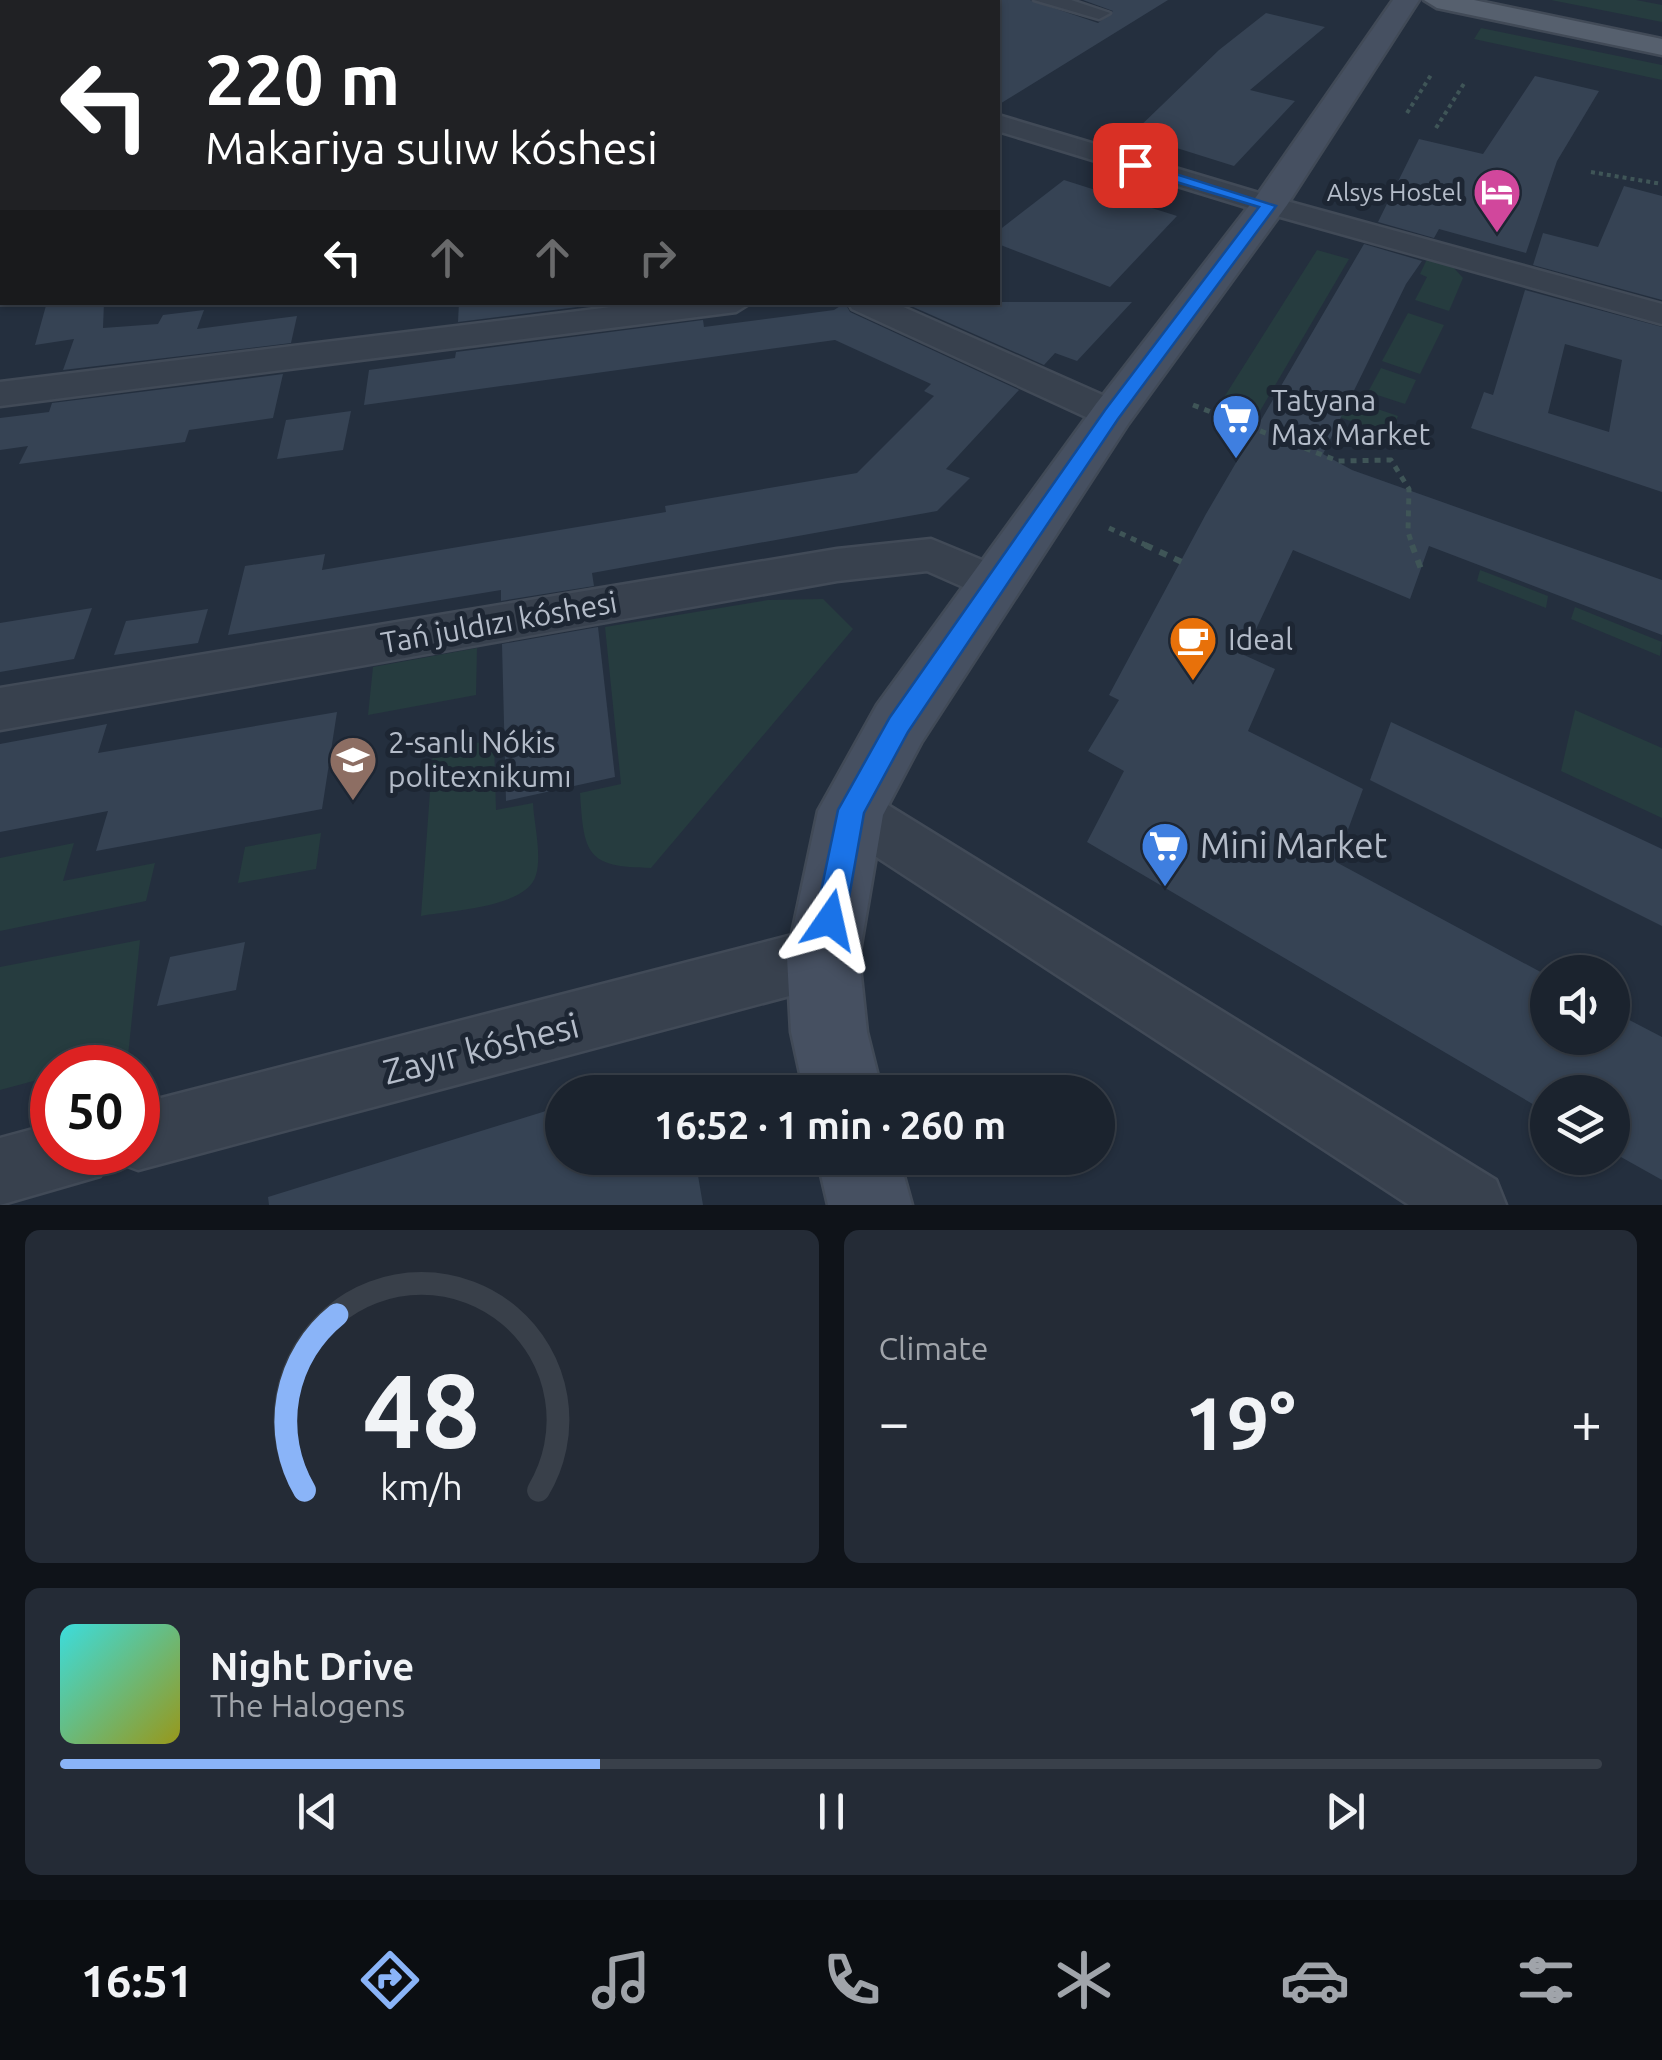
<!DOCTYPE html>
<html lang="en">
<head>
<meta charset="utf-8">
<style>
  body { margin:0; font-family:Ubuntu,sans-serif; background:#242b36; color:#f1f3f6; height:100vh; display:flex; flex-direction:column; font-size:38px; white-space:nowrap }
  * { box-sizing:border-box; margin:0 }
  p { font-size:32px; color:#a0a4aa }
  .icon { flex:none; width:55px; height:55px; fill:none; stroke:currentColor; stroke-width:2; stroke-linecap:round; stroke-linejoin:round }
  .map { position:relative; height:1205px; overflow:hidden }
  .side { display:flex; flex-direction:column; gap:25px; padding:25px; background:#0f1319; flex:1 }
  .side>* { flex:none }
  .guide { position:absolute; left:0px; top:0px; width:1000px; height:305px; box-shadow:0 2px 8px #0004,0 0 0 2px #39404a; background:#202124; color:#fff; overflow:hidden }
  .tools { position:absolute; left:1530px; top:955px; display:grid; gap:20px }
  .tools a { display:grid; place-items:center; width:100px; height:100px; border-radius:50%; background:#1b232e; box-shadow:0 2px 8px #0004,0 0 0 2px #39404a; font-size:50px }
  .speed { position:absolute; left:30px; top:1045px; display:flex; gap:20px; font-size:50px; font-weight:700; text-align:center }
  .speed>* { display:grid; place-content:center; width:130px; height:130px; border-radius:50%; background:#1b232e; box-shadow:0 2px 8px #0004,0 0 0 2px #39404a; line-height:1 }
  .speed .limit { border:15px solid #d22; background:#fff; color:#111 }
  .pin { position:absolute; display:grid; place-items:center; width:85px; height:85px; color:#fff; margin:-42px; border-radius:20px; box-shadow:0 5px 15px #0006 }
  .me { position:absolute; width:110px; margin:-55px; rotate:11deg; stroke-linejoin:round; filter:drop-shadow(0 0 8px #0008) }
  .turn { display:flex; align-items:center; gap:35px; height:210px; padding:0 40px; font-size:45px }
  .turn .icon { width:130px; height:130px; stroke-width:2.5 }
  .turn b { display:block; font-size:70px; line-height:85px }
  .lanes { display:flex; align-items:center; height:95px; padding:0 40px; background:#0003; justify-content:center; gap:50px; direction:ltr }
  .lanes .off { opacity:.35 }
  .big { font-size:75px; font-weight:700; line-height:1.1 }
  .side .card { flex:1; display:flex; flex-direction:column; justify-content:center; gap:15px; min-width:0; padding:0 35px; border-radius:15px; background:#242b36 }
  .side .dial { align-items:center; gap:0 }
  .dial svg { height:260px; overflow:visible; fill:none; stroke:#39404a; stroke-width:7; stroke-linecap:round; text-anchor:middle }
  .dial text { fill:#f1f3f6; stroke:none }
  .song { display:flex; align-items:center; gap:30px }
  .cover { width:120px; height:120px; border-radius:15px; background:linear-gradient(135deg,hsl(180 70% 55%),hsl(60 70% 35%)) }
  .played { height:10px; border-radius:5px; background:linear-gradient(90deg,#8ab4f8 35%,#39404a 35%) }
  .keys { display:flex; justify-content:space-around; direction:ltr }
  .heat { display:flex; justify-content:space-between; align-items:center; font-size:55px; direction:ltr }
  .side .tiles { flex:1; display:grid; gap:25px; grid-template-columns:1fr 1fr }
  .card:last-child { grid-column:span 2 }
  .trip { position:absolute; left:545px; top:1075px; width:570px; height:100px; border-radius:50px; background:#1b232e; box-shadow:0 2px 8px #0004,0 0 0 2px #39404a; font-weight:700; line-height:100px; text-align:center }
  .menu { display:flex; height:160px; justify-content:space-around; align-items:center; background:#0b0e12; color:#a0a4aa }
  .menu .icon { width:70px; height:70px }
  .menu .current { color:#8ab4f8 }
  .menu b { font-size:45px; color:#f1f3f6 }
  .map>svg:first-child { display:block }
</style>
</head>
<body>
<div class="map">
<svg width="1662" height="1205" viewBox="0 0 1662 1205">
  <rect width="100%" height="100%" fill="#242f3e"/>
  <!-- green -->
  <g fill="#263c3f">
    <polygon points="1551,0 1636,0 1662,5 1662,22"/>
    <polygon points="1481,28 1662,65 1662,80 1474,39"/>
    <polygon points="1317,250 1349,259 1253,423 1216,410"/>
    <polygon points="1428,257 1453,267 1463,278 1449,311 1415,300 1427,277 1420,274"/>
    <polygon points="1408,313 1444,325 1420,374 1382,361"/>
    <polygon points="1381,368 1416,380 1405,404 1368,392"/>
    <polygon points="1348,399 1398,416 1390,435 1339,417"/>
    <polygon points="1480,570 1548,596 1546,608 1477,581"/>
    <path d="M823,599L853,629L651,868C586,867 584,854 580,793L621,784L605,627L768,600Z"/>
    <polygon points="1575,607 1662,642 1660,656 1571,619"/>
    <polygon points="477,648 476,695 368,715 373,667"/>
    <polygon points="1575,710 1662,748 1662,818 1561,771"/>
    <path d="M494,740L496,810L533,803C534,824 542,855 536,875C527,908 450,910 421,916L433,750Z"/>
    <polygon points="321,833 316,869 238,883 245,847"/>
    <polygon points="74,843 63,881 155,863 146,901 0,931 0,858"/>
    <polygon points="140,940 128,1056 86,1067 52,1068 52,1076 0,1090 0,967"/>
  </g>
  <g fill="none" stroke-linecap="round" stroke-linejoin="round">
    <!-- stream -->
    <rect fill="#17263c" fill-rule="evenodd" x="0" y="276" width="2" height="6"/>
  </g>
  <!-- building -->
  <g fill="#364354" fill-rule="evenodd">
    <polygon points="998,0 1030,0 1098,23 1113,11 1083,0 1168,0 998,105"/>
    <polygon points="1266,13 1325,27 1250,90 1295,101 1234,166 1132,134 1219,50"/>
    <polygon points="1535,76 1599,91 1557,161 1526,253 1439,229 1434,238 1378,222 1419,139 1483,154"/>
    <polygon points="1064,180 1177,216 1110,287 998,244 998,231"/>
    <polygon points="1624,186 1662,196 1662,300 1533,265 1543,233 1598,247"/>
    <polygon points="1364,244 1422,261 1406,284 1323,454 1352,470 1662,580 1662,635 1429,546 1410,599 1293,550 1244,655 1275,669 1248,731 1363,789 1336,862 1548,976 1548,1038 1612,1038 1612,1011 1662,1037 1662,1180 1612,1152 1612,1092 1548,1092 1548,1113 1087,842 1124,771 1088,751 1119,700 1109,695 1206,514"/>
    <path d="M1525,290L1662,327V492L1471,428L1484,392L1493,395ZM1565,344L1622,360L1609,432L1548,413Z"/>
    <polygon points="47,302 104,302 103,328 158,324 163,315 204,310 197,329 297,316 291,343 63,370 74,339 35,345"/>
    <polygon points="459,302 617,302 458,322"/>
    <polygon points="902,302 1132,302 1077,361 1055,353 1044,365"/>
    <polygon points="845,303 850,312 1019,390 946,469 970,478 937,511 592,573 594,586 501,601 501,590 228,635 245,566 325,554 322,570 666,512 665,506 857,473 934,396 924,391 931,384 835,340 364,405 369,370 455,358 456,352 703,320 704,327 834,310"/>
    <polygon points="283,374 273,418 189,430 185,442 19,464 28,446 0,450 0,418 49,412 52,403"/>
    <polygon points="351,411 343,450 277,459 286,420"/>
    <polygon points="92,608 74,659 0,672 0,623"/>
    <polygon points="208,609 198,643 114,655 126,621"/>
    <polygon points="598,627 615,777 506,801 502,644"/>
    <polygon points="337,712 322,809 96,851 108,811 0,832 0,744 107,724 98,753"/>
    <polygon points="1391,722 1662,849 1662,926 1370,780"/>
    <polygon points="245,942 236,990 157,1006 170,957"/>
    <polygon points="562,1106 562,1158 695,1158 703,1205 269,1205 268,1197"/>
  </g>
  <g fill="none" stroke-linecap="round" stroke-linejoin="round">
    <!-- street casing -->
    <g stroke="#414a57" stroke-width="5">
      <g id="street">
        <polygon points="1034,0 1071,0 1110,13 1099,19"/>
        <polygon points="998,115 1279,199 1662,304 1662,324 1259,211 998,131"/>
        <polygon points="2,199 2,217 0,218 0,200"/>
        <polygon points="652,302 752,302 736,312 0,406 0,382"/>
        <polygon points="848,302 892,302 1125,405 1131,414 1125,423 1112,426 1099,423 852,309"/>
        <polygon points="931,539 1011,572 1017,584 1011,596 995,601 927,571 837,581 0,730 0,688 837,549"/>
        <polygon points="851,786 870,794 1496,1180 1506,1205 1409,1205 832,828 824,811 832,794"/>
        <polygon points="823,927 844,936 853,957 844,978 823,987 138,1170 114,1161 111,1152 138,1152 138,1104"/>
        <polygon points="52,1124 52,1152 109,1152 100,1176 0,1205 0,1138"/>
      </g>
    </g>
    <!-- secondary casing -->
    <g stroke="#414a57" stroke-width="5">
      <g id="secondary">
        <polygon points="1393,0 1419,0 1287,205 1128,424 921,743 883,815 859,957 867,1032 882,1092 804,1092 791,1032 787,957 818,811 877,705 1096,404 1256,197"/>
        <polygon points="817,1158 899,1158 912,1205 828,1205"/>
      </g>
    </g>
    <!-- primary casing -->
    <g stroke="#414a57" stroke-width="5">
      <polygon id="primary" points="1424,0 1474,0 1662,39 1662,55 1437,8"/>
    </g>
    <!-- path-far2 -->
    <g stroke="#3f5557" stroke-width="4" stroke-dasharray="4 4" stroke-linecap="butt">
      <polyline points="1407,113 1431,75"/>
      <polyline points="1436,128 1465,82"/>
      <polyline points="1591,172 1662,184"/>
    </g>
    <!-- path-far1 -->
    <g stroke="#3f5557" stroke-width="5" stroke-dasharray="6 6" stroke-linecap="butt">
      <polyline points="1193,405 1338,461 1391,460 1409,489 1408,532 1413,547"/>
      <polyline points="1239,446 1246,449"/>
      <polyline points="1109,528 1150,547"/>
    </g>
    <!-- path -->
    <g stroke="#3f5557" stroke-width="6" stroke-dasharray="8 8" stroke-linecap="butt">
      <polyline points="1145,545 1182,562"/>
      <polyline points="1412,545 1421,569"/>
    </g>
    <!-- street -->
    <use href="#street" fill="#38414e" fill-rule="evenodd"/>
    <!-- secondary -->
    <use href="#secondary" fill="#465061" fill-rule="evenodd"/>
    <!-- primary -->
    <use href="#primary" fill="#56606e" fill-rule="evenodd"/>
  </g>
  <!-- route -->
  <polygon fill="#1a73e8" stroke="#114b97" stroke-width="2.5" points="1135,161 1276,206 1118,419 908,732 864,813 845,920 840,931 830,935 820,931 815,920 838,810 890,717 1105,410 1259,207 1130,168"/>
  <!-- icons -->
  <defs>
    <g id="hotel-pin" transform="scale(2.5)"><path d="M0 17L-7.5 6A9.5 9.5 0 1 1 7.5 6Z" fill="#d1479c" stroke="#1d2633"/><path d="M-6-4.5h1.5V1H6V5H4.5V3h-9V5H-6ZM-4 0a1.8 1.8 0 1 1 3.6 0ZM.5 0V-2.5h3Q6-2.5 6 0Z" fill="#fff"/></g>
    <g id="supermarket-pin" transform="scale(2.5)"><path d="M0 17L-7.5 6A9.5 9.5 0 1 1 7.5 6Z" fill="#3f7fe0" stroke="#1d2633"/><path d="M-6-5.5h2.5l.6 2H6L4.5 2H-2.5L-4.4-4H-6ZM-1.5 3.2a1.3 1.3 0 1 0 .1 0ZM3 3.2a1.3 1.3 0 1 0 .1 0Z" fill="#fff"/></g>
    <g id="cafe-pin" transform="scale(2.5)"><path d="M0 17L-7.5 6A9.5 9.5 0 1 1 7.5 6Z" fill="#e8710a" stroke="#1d2633"/><path d="M-5.5-4.5H6V0H3Q3 3.5 0 3.5H-2.5Q-5.5 3.5-5.5 0ZM3-3.2v2h1.7v-2ZM-6 4.5H4V6H-6Z" fill="#fff"/></g>
    <g id="university-pin" transform="scale(2.5)"><path d="M0 17L-7.5 6A9.5 9.5 0 1 1 7.5 6Z" fill="#8d6e63" stroke="#1d2633"/><path d="M0-5L7-2L0 1L-7-2ZM-4 1L0 2.5L4 1V4Q0 6-4 4Z" fill="#fff"/></g>
  </defs>
  <g fill-rule="evenodd">
    <use href="#hotel-pin" x="1497" y="192"/>
    <use href="#supermarket-pin" x="1236" y="418"/>
    <use href="#cafe-pin" x="1193" y="640"/>
    <use href="#university-pin" x="353" y="760"/>
    <use href="#supermarket-pin" x="1165" y="846"/>
  </g>
  <g text-anchor="middle" stroke-width="10" stroke-linejoin="round" paint-order="stroke">
    <!-- far-poi labels -->
    <g font-size="25" fill="#b4bcc9" stroke="#1d2633" text-anchor="end">
      <text x="1462" y="201">Alsys Hostel</text>
    </g>
    <!-- poi labels -->
    <g font-size="30" fill="#b4bcc9" stroke="#1d2633" text-anchor="start">
      <text x="1271" y="411">Tatyana<tspan x="1271" dy="34">Max Market</tspan></text>
      <text x="1228" y="650">Ideal</text>
      <text x="388" y="753">2-sanlı Nókis<tspan x="388" dy="34">politexnikumı</tspan></text>
    </g>
    <!-- street labels -->
    <g font-size="30" fill="#b4bcc9" stroke="#1d2633">
      <text transform="translate(499 623) rotate(-10)" y="10">Tań juldızı kóshesi</text>
    </g>
    <!-- near-poi labels -->
    <g font-size="35" fill="#b4bcc9" stroke="#1d2633" text-anchor="start">
      <text x="1200" y="858">Mini Market</text>
    </g>
    <!-- near-street labels -->
    <g font-size="35" fill="#b4bcc9" stroke="#1d2633">
      <text transform="translate(481 1049) rotate(-14)" y="12">Zayır kóshesi</text>
    </g>
  </g>
</svg>
<div class="tools">
<a><svg class="icon" aria-label="sound" viewBox="0 0 24 24"><path d="M4 9h4l5-4v14l-5-4H4zM17 9q2 3 0 6"/></svg></a>
<a><svg class="icon" aria-label="layers" viewBox="0 0 24 24"><path d="M12 4l9 5-9 5-9-5zM3 14l9 5 9-5"/></svg></a>
</div>
<div class="speed"><div class="limit">50</div></div>
<div class="pin" style="left:1135px;top:165px;background:#d93025"><svg class="icon" aria-label="arrive" viewBox="0 0 24 24"><path d="M6 21V4h12l-3 4 3 4H6"/></svg></div>
<svg class="me" style="left:830px;top:920px" viewBox="-20 -20 40 40"><path d="M0-17L14 15 0 8-14 15z" fill="#1a73e8" stroke="#fff" stroke-width="4"/></svg>
<div class="trip">16:52 · 1 min · 260 m</div>
<div class="guide">
<div class="turn"><svg class="icon" aria-label="left" viewBox="0 0 24 24"><path d="M17 20v-9H6M10 6l-5 5 5 5"/></svg><div><b>220 m</b>Makariya sulıw kóshesi</div></div>
<div class="lanes"><svg class="icon" aria-label="left" viewBox="0 0 24 24"><path d="M17 20v-9H6M10 6l-5 5 5 5"/></svg><svg class="icon off" aria-label="ahead" viewBox="0 0 24 24"><path d="M12 20V5M6 11l6-6 6 6"/></svg><svg class="icon off" aria-label="ahead" viewBox="0 0 24 24"><path d="M12 20V5M6 11l6-6 6 6"/></svg><svg class="icon off" aria-label="right" viewBox="0 0 24 24"><path d="M7 20v-9h11M14 6l5 5-5 5"/></svg></div>
</div>
</div>
<section class="side">
<div class="tiles">
<div class="card dial"><svg viewBox="0 0 100 80">
<path d="M14 69A42 42 0 1 1 86 69"/>
<path d="M14 69A42 42 0 0 1 24 15" stroke="#8ab4f8"/>
<text x="50" y="56" font-size="32" font-weight="700">48</text>
<text x="50" y="72" font-size="11">km/h</text>
</svg></div>
<div class="card"><p>Climate</p>
<div class="heat"><a>−</a><b class="big">19°</b><a>+</a></div>
</div>
<div class="card">
<div class="song"><i class="cover"></i><div><b>Night Drive</b><p>The Halogens</p></div></div>
<div class="played"></div>
<div class="keys"><svg class="icon" aria-label="previous" viewBox="0 0 24 24"><path d="M18 5L8 12l10 7zM5 5v14"/></svg><svg class="icon" aria-label="pause" viewBox="0 0 24 24"><path d="M8 5v14M16 5v14"/></svg><svg class="icon" aria-label="next" viewBox="0 0 24 24"><path d="M6 5l10 7-10 7zM19 5v14"/></svg></div>
</div>
</div>
</section>
<nav class="menu">
<b>16:51</b>
<svg class="icon current" aria-label="directions" viewBox="0 0 24 24"><path d="M12 3l9 9-9 9-9-9zM9 14v-3h6M13 9l2 2-2 2"/></svg>
<svg class="icon" aria-label="music" viewBox="0 0 24 24"><path d="M9 18V5l10-2v13"/><circle cx="6" cy="18" r="3"/><circle cx="16" cy="16" r="3"/></svg>
<svg class="icon" aria-label="phone" viewBox="0 0 24 24"><path d="M5 4h4l2 5-3 2q2 4 5 5l2-3 5 2v4C11 20 4 13 5 4z"/></svg>
<svg class="icon" aria-label="climate" viewBox="0 0 24 24"><path d="M12 3v18M4 7l16 10M4 17L20 7"/></svg>
<svg class="icon" aria-label="car" viewBox="0 0 24 24"><path d="M5 17H2v-5l4-1 3-4h7l3 4 3 1v5h-3M9 17h6M6 11h13"/><circle cx="7" cy="17" r="2"/><circle cx="17" cy="17" r="2"/></svg>
<svg class="icon" aria-label="filters" viewBox="0 0 24 24"><path d="M4 7h16M4 17h16"/><circle cx="9" cy="7" r="2"/><circle cx="15" cy="17" r="2"/></svg>
</nav>
</body>
</html>
